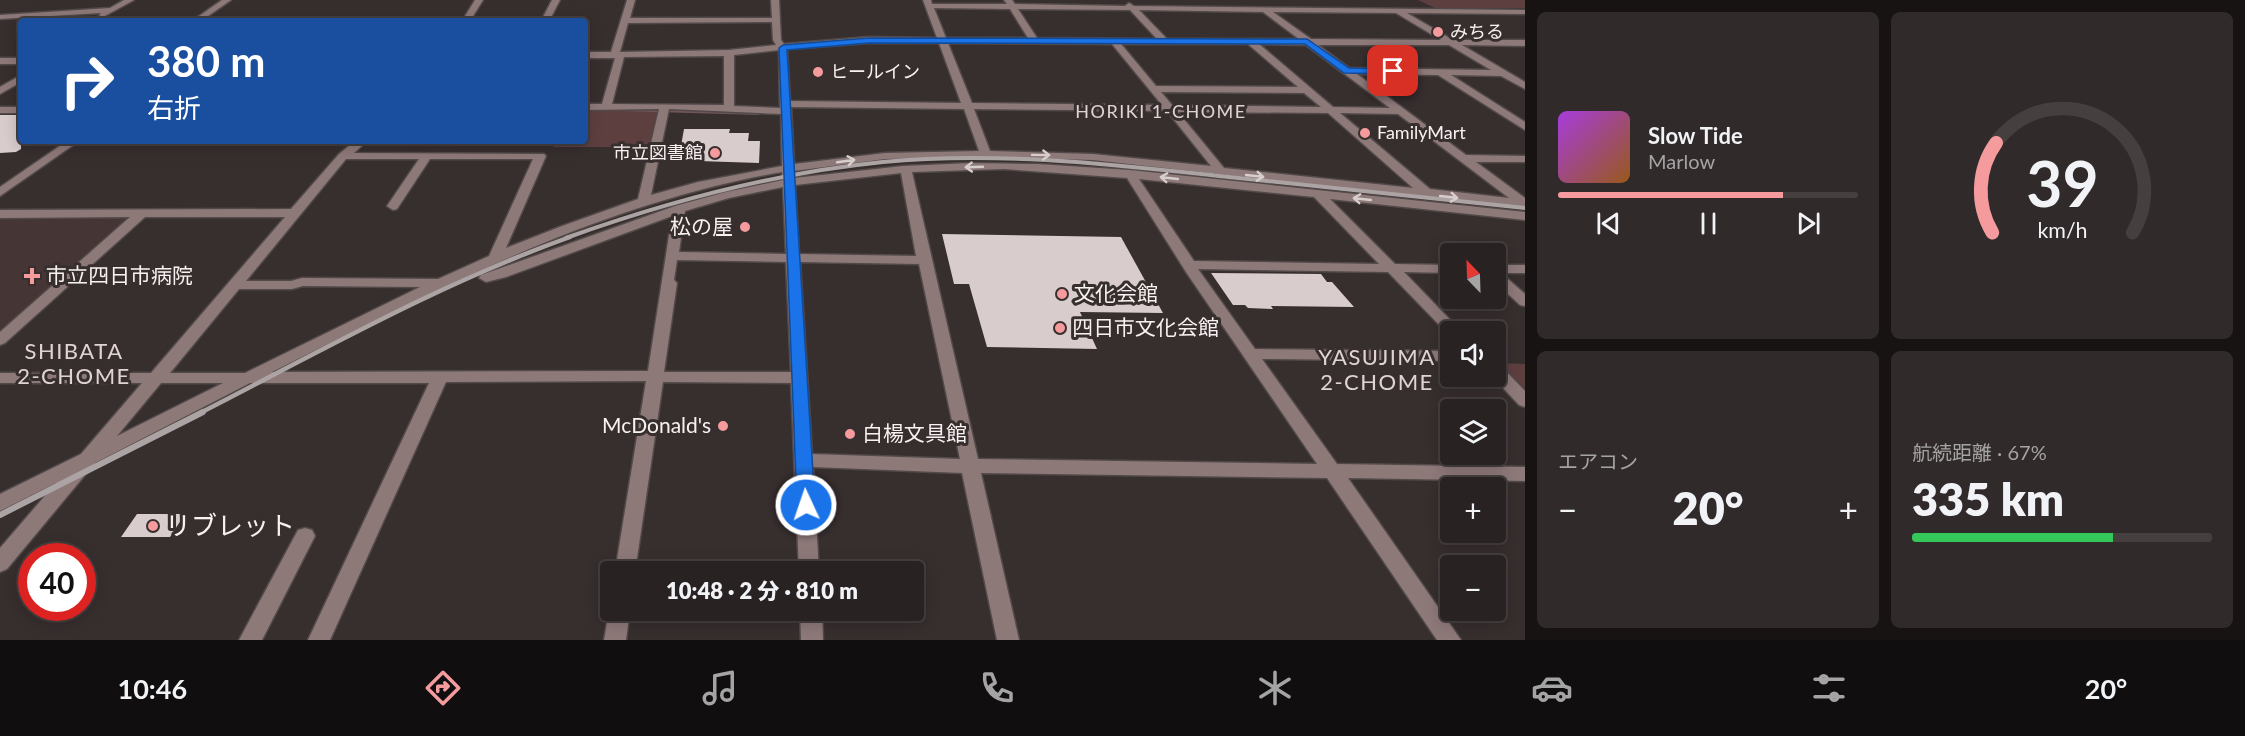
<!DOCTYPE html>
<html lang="ja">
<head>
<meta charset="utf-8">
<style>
  body { margin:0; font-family:Lato,"Noto Sans JP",sans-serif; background:#312a2a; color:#f1f3f6; height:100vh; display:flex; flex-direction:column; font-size:22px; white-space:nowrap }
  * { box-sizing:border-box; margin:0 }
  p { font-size:20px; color:#a5a4a5 }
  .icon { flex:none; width:33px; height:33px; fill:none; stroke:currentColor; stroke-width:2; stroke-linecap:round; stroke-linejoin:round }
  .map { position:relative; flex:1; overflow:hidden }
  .side { display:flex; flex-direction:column; gap:12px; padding:12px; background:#171313; width:720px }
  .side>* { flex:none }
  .banner { position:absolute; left:18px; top:18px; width:570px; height:126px; border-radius:6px; box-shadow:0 3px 15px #0003,0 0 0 2px #453f40; background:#1a4fa0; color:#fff; overflow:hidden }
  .needle { width:39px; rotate:337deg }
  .controls { position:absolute; left:1440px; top:243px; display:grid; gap:12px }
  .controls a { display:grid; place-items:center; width:66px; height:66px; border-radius:6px; background:#292222; box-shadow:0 3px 15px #0003,0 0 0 2px #453f40; font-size:30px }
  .speed { position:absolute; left:18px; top:543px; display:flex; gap:12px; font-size:30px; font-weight:700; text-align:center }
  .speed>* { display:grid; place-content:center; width:78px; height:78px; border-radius:50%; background:#292222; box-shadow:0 3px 15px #0003,0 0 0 2px #453f40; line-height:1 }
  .speed .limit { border:9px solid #d22; background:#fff; color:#111 }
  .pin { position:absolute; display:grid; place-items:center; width:51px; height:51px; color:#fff; margin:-26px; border-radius:12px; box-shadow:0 3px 9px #0006 }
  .me { position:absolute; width:66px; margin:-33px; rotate:357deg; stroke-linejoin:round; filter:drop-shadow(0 0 4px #0008) }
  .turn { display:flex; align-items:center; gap:21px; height:126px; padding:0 30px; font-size:27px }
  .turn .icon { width:78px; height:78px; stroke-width:2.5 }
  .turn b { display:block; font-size:42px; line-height:51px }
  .big { font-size:45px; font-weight:800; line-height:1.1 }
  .side .card { flex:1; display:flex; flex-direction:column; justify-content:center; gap:9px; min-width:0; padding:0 21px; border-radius:9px; background:#312a2a }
  .side .dial { align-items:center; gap:0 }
  .dial svg { height:156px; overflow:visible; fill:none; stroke:#453f40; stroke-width:7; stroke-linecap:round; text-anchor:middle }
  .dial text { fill:#f1f3f6; stroke:none }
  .song { display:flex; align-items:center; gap:18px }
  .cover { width:72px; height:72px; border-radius:9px; background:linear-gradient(135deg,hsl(280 70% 55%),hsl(30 70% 35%)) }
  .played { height:6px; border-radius:3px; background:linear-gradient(90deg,#f59b9e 75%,#453f40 75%) }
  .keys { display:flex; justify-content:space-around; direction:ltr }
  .heat { display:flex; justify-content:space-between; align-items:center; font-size:33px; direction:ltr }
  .charge { height:9px; border-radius:4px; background:linear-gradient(90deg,#34c759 67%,#453f40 0) }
  .side .tiles { flex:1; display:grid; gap:12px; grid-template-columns:repeat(2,1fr) }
  .trip { position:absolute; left:600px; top:561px; width:324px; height:60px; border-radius:6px; background:#292222; box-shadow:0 3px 15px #0003,0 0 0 2px #453f40; font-weight:800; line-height:60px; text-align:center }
  .tabs { display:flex; height:96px; justify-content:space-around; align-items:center; background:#100e0e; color:#a5a4a5 }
  .tabs .icon { width:42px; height:42px }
  .tabs .on { color:#f59b9e }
  .tabs b { font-size:27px; color:#f1f3f6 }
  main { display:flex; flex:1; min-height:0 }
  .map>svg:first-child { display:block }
</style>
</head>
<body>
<main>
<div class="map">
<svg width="1525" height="640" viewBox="0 0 1525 640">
  <rect width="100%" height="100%" fill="#372e2e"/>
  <!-- built -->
  <polygon fill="#453535" points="0,217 122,217 127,220 0,332"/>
  <!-- green -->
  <g fill="#5e3f40">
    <polygon points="1418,0 1525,0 1525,8 1435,8"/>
    <polygon points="585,108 658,108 661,111 658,112 651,147 553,147 557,141 585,141"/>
    <polygon points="1499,363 1525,364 1525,389"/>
  </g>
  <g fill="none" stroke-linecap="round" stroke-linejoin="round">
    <!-- stream -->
    <polyline stroke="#725758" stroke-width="4" points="623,109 758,113"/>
  </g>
  <!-- building -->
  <g fill="#d8cccc">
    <polygon points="0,115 21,115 21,149 16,152 0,153"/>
    <polygon points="684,129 730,129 729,133 749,133 748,141 760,141 759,163 668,160 671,146 681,146"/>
    <polygon points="942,234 1121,237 1163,313 1080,312 1097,349 987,347 969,284 954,284"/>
    <polygon points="1211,273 1321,274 1327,282 1332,282 1354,307 1271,306 1273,309 1248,308 1245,305 1233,305"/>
    <polygon points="137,514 185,514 170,537 121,537"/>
  </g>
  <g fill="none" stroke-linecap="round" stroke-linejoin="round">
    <!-- minor casing -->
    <g stroke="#524949" stroke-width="3">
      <g id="minor">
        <polygon points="124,0 134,0 103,17 99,15 101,13 0,19 0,15 110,8"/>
        <polygon points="222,0 231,0 201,21 192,21"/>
        <polygon points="475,0 483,0 470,21 462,21"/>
        <polygon points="552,0 560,0 549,21 541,21"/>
        <path d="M627,0H635L630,18H772L771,0H779L781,40L784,44L869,37L937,38L923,0H931L932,4H1007L1004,0H1012L1015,4L1125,6L1129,3L1134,6L1525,10V14L1407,13L1453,40H1525V46L1462,45L1525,82V89L1501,76L1451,75L1525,122V130L1438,75L1357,74L1466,155L1525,156V162H1476L1525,198V208L1093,160L986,157L885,159L794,171V178L903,166L971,163L1038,164L1130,170L1525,212V220L1330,199L1395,264L1450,265V273L1404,272L1462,332H1450V336L1388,272L1198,269L1255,349L1450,351V361L1262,359L1337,464L1525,467V481L1348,478L1461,640H1437L1327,478L981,473L1019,640H997L962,473L813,467L819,572H799L791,383L663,382L635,572H615L646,381L446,382L330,640H308L429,383H250L95,463L7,569L0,572V548L56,483L0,511V494L81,454L142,383H0V373H151L285,217H145L5,343L0,345V332L130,217L0,218V210L291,209L339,154L355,141H367L354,153L544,154L546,156L506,248L562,226L638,199L659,109L585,110V104H602L615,58H585V52H611ZM934,8L1010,9L1028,38H946ZM1018,9L1130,10L1157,39L1037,38ZM1139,10L1263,12L1299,39H1167ZM1273,12L1396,13L1441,40L1311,39ZM772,22L773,40L776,45L729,50L620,52L628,23ZM869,43H939L961,103L790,101L787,49ZM948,43L1112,44L1162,105L972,103ZM1121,44H1248L1298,87L1156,86ZM1259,44L1306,45L1390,108L1333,107ZM1318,45H1449L1491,70L1349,68ZM779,50L780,108L734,106V55ZM724,56V105L612,104L624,57ZM1161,92L1304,93L1321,107L1172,105ZM791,107L964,109L979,151L885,153L794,164ZM669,109L781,114L782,166L698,182L651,195ZM974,109L1167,111L1211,166L1093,154L990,151ZM1178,112L1328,113L1413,188L1224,168ZM1340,113L1398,114L1509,198L1430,189ZM346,159H419L387,206L393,210L397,209L430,159H533L489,256L438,279L302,278L291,281H246ZM1004,169L1127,178L1186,272L1317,464L978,459L912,172ZM782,172L783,180L726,192L675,206L481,275L479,278L486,282L506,277L672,216L648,371L272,372C438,289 598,204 782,172ZM901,173L916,256L799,254L795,185ZM1139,179L1314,197L1379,264L1194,261ZM783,187L786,254L679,252L685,211L729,198ZM677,260L786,262L791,372H664L677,283L674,280ZM800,262L919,264L960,459L812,454ZM303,286L420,287L245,373H170L239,289H292ZM161,383H223L117,436Z"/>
        <rect x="0" y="58" width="21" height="6"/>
        <polygon points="21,75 21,82 0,94 0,87"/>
        <rect x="0" y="107" width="21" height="6"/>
        <polygon points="67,141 79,141 0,196 0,187"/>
        <polygon points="1496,265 1525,265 1525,273 1501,273 1525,294 1525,306 1520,305 1496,283"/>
        <polygon points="1496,366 1502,367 1525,391 1525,407 1519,405 1492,376 1496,376"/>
        <polygon points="305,528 312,530 315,536 262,640 239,640 298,530"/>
        <polygon points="610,605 610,610 630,610 626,640 604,640"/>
        <polygon points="800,610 822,610 823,640 801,640"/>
      </g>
    </g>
    <!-- minor -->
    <use href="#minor" fill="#8e7979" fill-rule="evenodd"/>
    <!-- rail-far2 -->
    <path stroke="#aca4a4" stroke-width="4" d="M566,238C669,201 773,173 883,162C995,151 1108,164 1219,176C1321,186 1423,197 1525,208"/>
    <!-- rail-far1 -->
    <path stroke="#aca4a4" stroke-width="4.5" d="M200,413C321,351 441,283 570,237"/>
    <!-- rail -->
    <polyline stroke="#aca4a4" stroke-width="6" points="0,515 203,412"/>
  </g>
  <!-- one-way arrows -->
  <defs><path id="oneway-shaft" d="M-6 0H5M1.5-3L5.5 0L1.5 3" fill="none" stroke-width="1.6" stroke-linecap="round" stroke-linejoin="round" transform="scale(1.5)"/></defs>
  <g stroke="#d8cdcd">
    <use href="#oneway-shaft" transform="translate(1041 155) rotate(1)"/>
    <use href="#oneway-shaft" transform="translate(846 161) rotate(-8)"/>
    <use href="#oneway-shaft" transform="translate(974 167) rotate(178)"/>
    <use href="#oneway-shaft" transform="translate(1255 176) rotate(6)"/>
    <use href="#oneway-shaft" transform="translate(1169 178) rotate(-174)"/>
    <use href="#oneway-shaft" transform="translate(1449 197) rotate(6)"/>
    <use href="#oneway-shaft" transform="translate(1362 199) rotate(-174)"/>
  </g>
  <!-- route -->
  <polygon fill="#1a73e8" stroke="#114b97" stroke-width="1.5" points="869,38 1307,39 1349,68 1393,69 1398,71 1393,74 1344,73 1305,44 869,43 787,50 815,505 812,509 806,511 800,509 797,505 779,48 783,45"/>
  <!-- markers -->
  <g fill="#f59b9e" stroke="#372e2e" stroke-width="2">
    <circle cx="1438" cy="32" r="6"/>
    <circle cx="818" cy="72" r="6"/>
    <circle cx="1365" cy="133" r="6"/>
    <circle cx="715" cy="153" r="6"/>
    <circle cx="745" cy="227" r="6"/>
    <path d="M29 267h6v6h6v6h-6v6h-6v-6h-6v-6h6z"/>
    <circle cx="1062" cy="294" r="6"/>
    <circle cx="1060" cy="328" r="6"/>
    <circle cx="723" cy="426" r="6"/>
    <circle cx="850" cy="434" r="6"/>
    <circle cx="153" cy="526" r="6"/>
  </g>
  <g text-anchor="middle" stroke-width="6" stroke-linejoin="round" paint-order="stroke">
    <!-- far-poi labels -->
    <g font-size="18" fill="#f8f1f1" stroke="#372e2e" text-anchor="start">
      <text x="1450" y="38">みちる</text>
      <text x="830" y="78">ヒールイン</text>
      <text x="1377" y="139">FamilyMart</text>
      <text x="703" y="159" text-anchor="end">市立図書館</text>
    </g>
    <!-- far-neighbourhood labels -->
    <g font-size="18" letter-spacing="1.5" fill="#e0d3d3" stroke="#372e2e">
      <text x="1161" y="118">HORIKI 1-CHOME</text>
    </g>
    <!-- poi labels -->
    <g font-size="21" fill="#f8f1f1" stroke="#372e2e" text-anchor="start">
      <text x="733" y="234" text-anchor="end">松の屋</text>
      <text x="46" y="283">市立四日市病院</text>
      <text x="1074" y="301">文化会館</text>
      <text x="1072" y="335">四日市文化会館</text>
      <text x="711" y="433" text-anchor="end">McDonald's</text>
      <text x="862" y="441">白楊文具館</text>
    </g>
    <!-- neighbourhood labels -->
    <g font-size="22" letter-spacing="1.5" fill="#e0d3d3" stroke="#372e2e">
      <text x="74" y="359">SHIBATA<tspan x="74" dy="25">2-CHOME</tspan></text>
      <text x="1377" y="365">YASUJIMA<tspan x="1377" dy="25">2-CHOME</tspan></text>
    </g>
    <!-- near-poi labels -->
    <g font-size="26" fill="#f8f1f1" stroke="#372e2e" text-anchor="start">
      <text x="165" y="535">リブレット</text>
    </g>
  </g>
</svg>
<div class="controls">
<a><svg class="needle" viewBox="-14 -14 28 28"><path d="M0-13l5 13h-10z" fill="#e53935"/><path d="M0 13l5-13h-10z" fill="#a5a4a5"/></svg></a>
<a><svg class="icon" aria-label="sound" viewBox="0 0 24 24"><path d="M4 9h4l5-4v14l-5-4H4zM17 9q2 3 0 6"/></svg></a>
<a><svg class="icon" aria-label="layers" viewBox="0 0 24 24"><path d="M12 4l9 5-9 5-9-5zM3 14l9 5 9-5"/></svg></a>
<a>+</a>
<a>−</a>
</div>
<div class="speed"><div class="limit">40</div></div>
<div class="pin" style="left:1393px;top:71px;background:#d93025"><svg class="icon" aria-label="arrive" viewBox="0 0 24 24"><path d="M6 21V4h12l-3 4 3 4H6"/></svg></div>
<svg class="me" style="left:806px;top:505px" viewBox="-20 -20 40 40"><circle r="17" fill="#1a73e8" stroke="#fff" stroke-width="3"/><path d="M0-11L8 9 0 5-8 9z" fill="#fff"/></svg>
<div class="trip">10:48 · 2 分 · 810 m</div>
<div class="banner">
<div class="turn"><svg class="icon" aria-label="right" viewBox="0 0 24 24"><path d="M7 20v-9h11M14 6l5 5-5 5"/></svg><div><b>380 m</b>右折</div></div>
</div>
</div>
<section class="side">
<div class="tiles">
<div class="card">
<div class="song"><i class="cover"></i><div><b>Slow Tide</b><p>Marlow</p></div></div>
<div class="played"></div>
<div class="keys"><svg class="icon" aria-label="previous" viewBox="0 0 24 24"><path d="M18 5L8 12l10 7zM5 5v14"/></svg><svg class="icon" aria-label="pause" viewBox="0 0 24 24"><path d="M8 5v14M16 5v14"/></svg><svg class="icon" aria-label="next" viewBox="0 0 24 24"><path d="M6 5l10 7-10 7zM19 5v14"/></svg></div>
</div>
<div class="card dial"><svg viewBox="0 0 100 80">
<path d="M14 69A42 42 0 1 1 86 69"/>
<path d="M14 69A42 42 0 0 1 16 23" stroke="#f59b9e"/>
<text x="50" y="56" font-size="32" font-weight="700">39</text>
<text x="50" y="72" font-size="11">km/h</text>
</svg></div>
<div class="card"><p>エアコン</p>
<div class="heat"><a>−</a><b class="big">20°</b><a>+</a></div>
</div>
<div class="card"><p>航続距離 · 67%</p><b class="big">335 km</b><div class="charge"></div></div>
</div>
</section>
</main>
<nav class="tabs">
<b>10:46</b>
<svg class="icon on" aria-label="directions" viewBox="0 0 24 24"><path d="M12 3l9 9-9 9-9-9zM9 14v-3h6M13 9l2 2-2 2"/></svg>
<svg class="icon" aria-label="music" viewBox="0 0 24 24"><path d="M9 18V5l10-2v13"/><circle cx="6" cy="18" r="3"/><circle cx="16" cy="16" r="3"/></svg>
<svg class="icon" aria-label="phone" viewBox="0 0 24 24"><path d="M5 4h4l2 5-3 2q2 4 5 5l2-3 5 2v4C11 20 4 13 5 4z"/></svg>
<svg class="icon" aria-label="climate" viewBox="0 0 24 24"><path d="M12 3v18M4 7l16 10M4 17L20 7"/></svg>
<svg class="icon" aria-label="car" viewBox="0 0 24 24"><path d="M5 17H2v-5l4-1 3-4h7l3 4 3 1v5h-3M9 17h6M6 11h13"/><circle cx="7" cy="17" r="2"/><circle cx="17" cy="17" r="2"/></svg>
<svg class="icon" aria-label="filters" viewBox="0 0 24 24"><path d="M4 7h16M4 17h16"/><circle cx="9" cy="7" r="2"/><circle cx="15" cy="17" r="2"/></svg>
<b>20°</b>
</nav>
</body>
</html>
